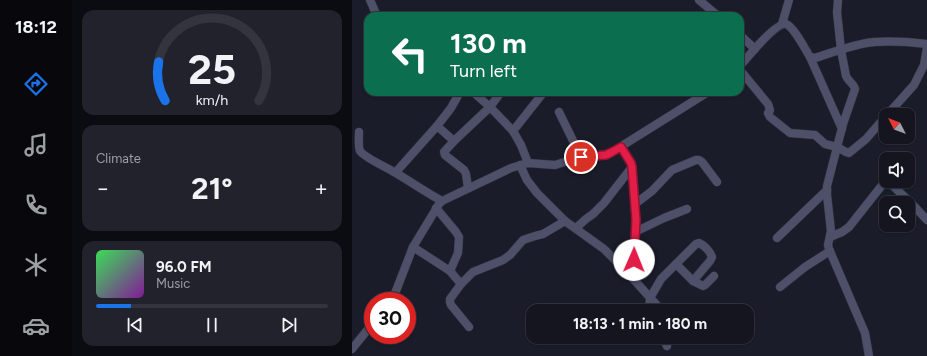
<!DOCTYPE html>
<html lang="en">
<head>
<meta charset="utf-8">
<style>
  body { margin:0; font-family:Figtree,sans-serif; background:#21222c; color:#f1f3f6; height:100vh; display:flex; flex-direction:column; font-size:15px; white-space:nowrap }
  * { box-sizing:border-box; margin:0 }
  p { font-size:13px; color:#9d9fa4 }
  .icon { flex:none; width:22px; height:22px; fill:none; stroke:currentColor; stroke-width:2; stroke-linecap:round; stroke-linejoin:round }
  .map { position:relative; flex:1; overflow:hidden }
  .drawer { display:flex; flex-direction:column; gap:10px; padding:10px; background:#0b0c11; width:280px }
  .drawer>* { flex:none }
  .hud { position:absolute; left:12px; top:12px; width:380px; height:84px; border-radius:12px; box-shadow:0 1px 3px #0004,0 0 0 1px #33343d; background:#0b6e4f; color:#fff; overflow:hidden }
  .needle { width:26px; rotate:312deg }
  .controls { position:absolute; left:527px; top:108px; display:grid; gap:8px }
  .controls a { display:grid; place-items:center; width:36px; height:36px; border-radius:8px; background:#14151f; box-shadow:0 1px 3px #0004,0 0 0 1px #33343d; font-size:20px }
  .speed { position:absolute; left:12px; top:292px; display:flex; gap:8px; font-size:20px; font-weight:700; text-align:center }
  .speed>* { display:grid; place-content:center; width:52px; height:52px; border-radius:50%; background:#14151f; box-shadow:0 1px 3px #0004,0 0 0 1px #33343d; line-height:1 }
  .speed .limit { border:6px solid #d22; background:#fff; color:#111 }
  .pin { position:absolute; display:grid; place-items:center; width:34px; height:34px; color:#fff; margin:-17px; border:2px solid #fff; border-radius:50%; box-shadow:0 1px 4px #0007 }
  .me { position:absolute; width:44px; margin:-22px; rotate:1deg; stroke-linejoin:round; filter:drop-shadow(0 0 3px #0008) }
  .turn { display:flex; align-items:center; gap:14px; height:84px; padding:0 20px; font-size:18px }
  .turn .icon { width:52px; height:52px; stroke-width:2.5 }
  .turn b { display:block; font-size:28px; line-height:34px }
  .big { font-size:30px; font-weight:700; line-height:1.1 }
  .drawer .card { flex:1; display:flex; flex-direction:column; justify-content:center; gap:6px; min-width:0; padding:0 14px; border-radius:12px; background:#21222c }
  .drawer .dial { align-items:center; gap:0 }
  .dial svg { height:104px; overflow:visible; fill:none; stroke:#33343d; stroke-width:7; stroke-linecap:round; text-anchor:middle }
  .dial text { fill:#f1f3f6; stroke:none }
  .song { display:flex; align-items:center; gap:12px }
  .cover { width:48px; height:48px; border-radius:6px; background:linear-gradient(135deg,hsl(130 70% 55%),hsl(290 70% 35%)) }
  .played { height:4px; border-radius:2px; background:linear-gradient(90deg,#1a73e8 15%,#33343d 15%) }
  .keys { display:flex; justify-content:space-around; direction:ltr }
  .heat { display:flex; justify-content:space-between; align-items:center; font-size:22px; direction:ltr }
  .trip { position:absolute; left:174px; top:304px; width:228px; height:40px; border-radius:12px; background:#14151f; box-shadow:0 1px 3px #0004,0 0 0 1px #33343d; font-weight:700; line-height:40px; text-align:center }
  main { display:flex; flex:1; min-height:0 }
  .tabs { display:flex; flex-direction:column; width:72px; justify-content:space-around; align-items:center; background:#08080c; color:#9d9fa4 }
  .tabs .icon { width:28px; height:28px }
  .tabs .active { color:#1a73e8 }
  .tabs b { font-size:18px; color:#f1f3f6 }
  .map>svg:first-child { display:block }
</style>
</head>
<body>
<main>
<nav class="tabs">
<b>18:12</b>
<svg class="icon active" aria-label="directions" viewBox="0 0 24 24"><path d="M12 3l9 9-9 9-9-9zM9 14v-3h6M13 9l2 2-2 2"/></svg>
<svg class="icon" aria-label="music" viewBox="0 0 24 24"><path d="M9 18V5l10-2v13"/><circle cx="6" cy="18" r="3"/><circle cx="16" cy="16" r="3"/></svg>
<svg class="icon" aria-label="phone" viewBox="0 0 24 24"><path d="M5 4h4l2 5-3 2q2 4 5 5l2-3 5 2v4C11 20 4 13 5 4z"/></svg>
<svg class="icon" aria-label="climate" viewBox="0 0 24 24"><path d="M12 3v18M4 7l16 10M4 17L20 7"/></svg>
<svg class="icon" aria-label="car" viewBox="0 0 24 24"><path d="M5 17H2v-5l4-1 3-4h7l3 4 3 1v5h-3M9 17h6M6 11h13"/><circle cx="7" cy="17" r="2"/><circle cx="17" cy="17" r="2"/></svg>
</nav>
<section class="drawer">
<div class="card dial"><svg viewBox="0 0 100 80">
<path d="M14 69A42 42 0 1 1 86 69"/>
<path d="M14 69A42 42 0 0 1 9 39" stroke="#1a73e8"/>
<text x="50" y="56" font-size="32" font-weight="700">25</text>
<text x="50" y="72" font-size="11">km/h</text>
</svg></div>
<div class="card"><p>Climate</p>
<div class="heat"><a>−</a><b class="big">21°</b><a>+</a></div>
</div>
<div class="card">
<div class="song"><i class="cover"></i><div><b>96.0 FM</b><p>Music</p></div></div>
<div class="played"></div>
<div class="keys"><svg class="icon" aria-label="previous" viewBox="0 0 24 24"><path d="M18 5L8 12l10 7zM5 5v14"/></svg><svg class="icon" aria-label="pause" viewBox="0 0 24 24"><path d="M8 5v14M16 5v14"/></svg><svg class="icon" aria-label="next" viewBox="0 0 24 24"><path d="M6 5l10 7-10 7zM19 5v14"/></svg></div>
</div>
</section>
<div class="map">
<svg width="575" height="356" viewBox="0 0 575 356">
  <rect width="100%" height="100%" fill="#1a1c29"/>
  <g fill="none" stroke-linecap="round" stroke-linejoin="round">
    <!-- minor casing -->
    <g stroke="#343642" stroke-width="9">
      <g id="minor">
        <polyline points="18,0 25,16"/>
        <polyline points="347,0 366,16"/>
        <path d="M486,0L485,12L489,50L494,76C496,81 502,84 503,89L491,124L475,186V195L479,231L476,245L477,249L513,333L517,356"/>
        <polyline points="430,24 437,0"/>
        <polyline points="388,35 403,49"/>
        <polyline points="458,57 490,129"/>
        <path d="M388,66C394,59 425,21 434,24C442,27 453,49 458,57L463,58C482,52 502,44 522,42C540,41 558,42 575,44"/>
        <polyline points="388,70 416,104 418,110 416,113 418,117 438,133 463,135 473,144 485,147 494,152 497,153 514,139 534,116"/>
        <polyline points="121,92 138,107 161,131 169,145 176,163"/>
        <polyline points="207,112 229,157"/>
        <polyline points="535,115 562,85 572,65 575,48"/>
        <polyline points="85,126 102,141"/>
        <polyline points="161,131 191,93"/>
        <path d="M7,132C7,137 6,146 8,151C13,158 34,167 42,172C58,181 73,192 90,201"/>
        <polyline points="269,147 279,163 280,167 284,220 282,260 281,264 276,273"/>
        <polyline points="168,165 175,180 185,193 213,221 252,249 276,273 310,311"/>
        <polyline points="44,172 85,126 99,108 108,92"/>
        <polyline points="116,188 114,174 112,170 93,155 92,152 102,141 138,107 149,92"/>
        <polyline points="283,204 300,191 320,170 344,160 347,160 350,162 365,182"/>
        <polyline points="84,208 104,232 107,237 106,253 98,271"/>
        <polyline points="224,228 234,219 241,214 252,203 280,167"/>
        <polyline points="283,232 312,218 335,209"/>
        <polyline points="478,237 490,232 497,227 531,184 534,183 538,183 561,205 575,220"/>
        <polyline points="425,238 475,190"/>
        <polyline points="61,247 98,271 109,284"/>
        <polyline points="324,264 341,281 351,286 353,285 362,276"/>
        <polyline points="428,287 453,267 478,251"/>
        <polyline points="39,301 42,296 61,247 87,204 90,201 159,168 176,163 203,165 225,158 257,154 356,92"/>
        <path d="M297,311L298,298L309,279L344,244L347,243C352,245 358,251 360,257L358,261L341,281"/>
        <polyline points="117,327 99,305 98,302 98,299 109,284 121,272 151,260 158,255 171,240 183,236 191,234 213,221"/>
        <polyline points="310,337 315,346"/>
        <polyline points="0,349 21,323"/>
      </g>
    </g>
    <!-- minor -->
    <use href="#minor" stroke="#4d5068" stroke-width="8"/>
  </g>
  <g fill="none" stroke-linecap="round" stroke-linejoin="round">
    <!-- route casing -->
    <g stroke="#92132f" stroke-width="10">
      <polyline id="route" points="229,157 254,155 260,152 269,147 279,163 280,167 284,220 282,260"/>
    </g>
    <!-- route -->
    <use href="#route" stroke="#e11d48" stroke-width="7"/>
  </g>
</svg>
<div class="controls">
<a><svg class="needle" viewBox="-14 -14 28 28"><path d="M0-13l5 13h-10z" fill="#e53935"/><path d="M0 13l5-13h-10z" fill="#9d9fa4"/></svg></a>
<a><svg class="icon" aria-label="sound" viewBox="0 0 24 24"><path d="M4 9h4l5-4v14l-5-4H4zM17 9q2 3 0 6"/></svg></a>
<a><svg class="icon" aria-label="search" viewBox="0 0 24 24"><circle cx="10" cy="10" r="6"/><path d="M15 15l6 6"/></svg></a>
</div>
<div class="speed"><div class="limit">30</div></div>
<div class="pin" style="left:229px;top:157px;background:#d93025"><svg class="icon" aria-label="arrive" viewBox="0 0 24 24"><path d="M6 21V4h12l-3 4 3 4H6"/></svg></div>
<svg class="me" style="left:282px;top:260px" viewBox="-20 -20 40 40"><circle r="19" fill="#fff"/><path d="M0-13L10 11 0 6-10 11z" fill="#e11d48"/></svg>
<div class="trip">18:13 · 1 min · 180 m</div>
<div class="hud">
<div class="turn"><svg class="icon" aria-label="left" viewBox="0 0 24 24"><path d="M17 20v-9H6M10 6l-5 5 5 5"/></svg><div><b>130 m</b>Turn left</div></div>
</div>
</div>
</main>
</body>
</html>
